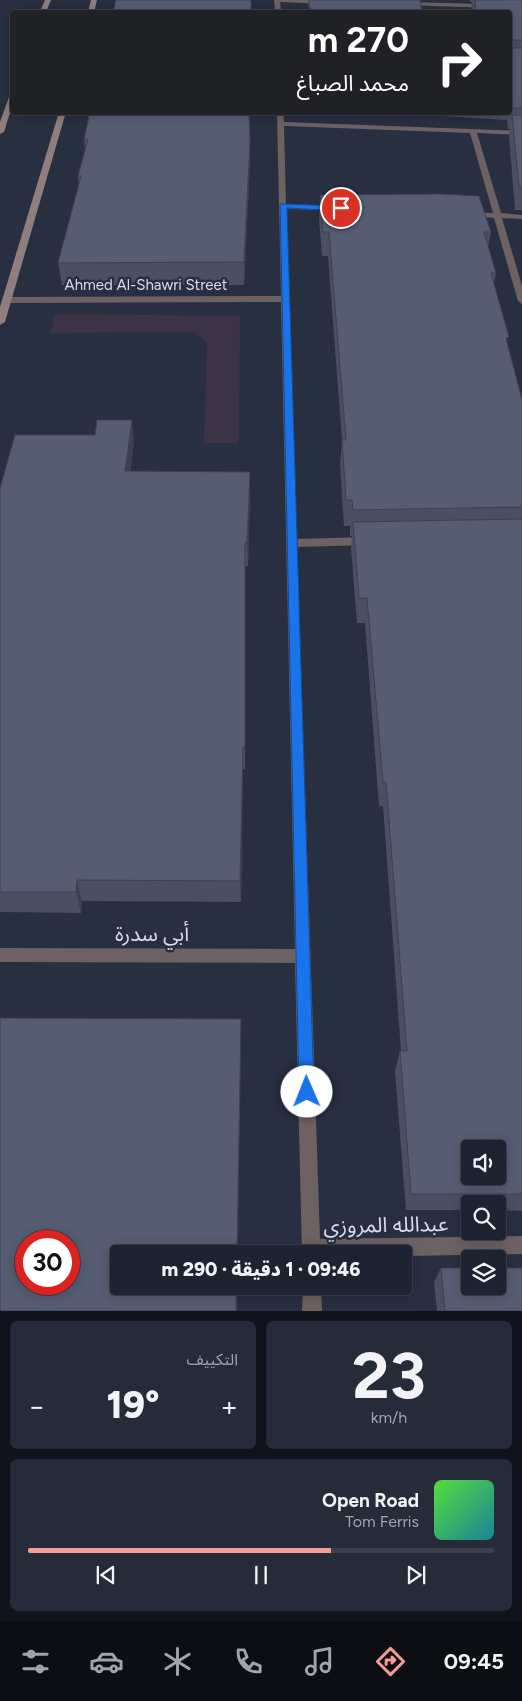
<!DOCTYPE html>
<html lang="ar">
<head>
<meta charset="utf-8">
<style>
  body { margin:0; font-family:Figtree,"Noto Sans Arabic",sans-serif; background:#262b39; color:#f1f3f6; direction:rtl; height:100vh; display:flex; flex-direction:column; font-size:19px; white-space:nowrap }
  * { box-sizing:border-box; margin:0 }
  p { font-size:16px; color:#a1a4ab }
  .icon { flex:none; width:28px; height:28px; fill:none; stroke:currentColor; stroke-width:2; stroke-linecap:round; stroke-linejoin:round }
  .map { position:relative; height:1311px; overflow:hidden; direction:ltr }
  .panel { display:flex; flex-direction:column; gap:10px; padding:10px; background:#10131b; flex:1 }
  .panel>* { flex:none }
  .hud { position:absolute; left:10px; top:10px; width:502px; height:105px; border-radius:5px; box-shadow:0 2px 12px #0003,0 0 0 1px #3c404d; direction:rtl; background:#202124; color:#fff; overflow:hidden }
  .buttons { position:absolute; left:461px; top:1140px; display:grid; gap:10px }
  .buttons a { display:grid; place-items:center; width:45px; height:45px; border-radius:5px; background:#1e2331; box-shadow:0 2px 12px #0003,0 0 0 1px #3c404d; font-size:25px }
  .speed { position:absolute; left:15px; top:1230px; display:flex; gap:10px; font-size:25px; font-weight:700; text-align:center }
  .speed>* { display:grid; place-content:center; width:65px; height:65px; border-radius:50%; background:#1e2331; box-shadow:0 2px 12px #0003,0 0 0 1px #3c404d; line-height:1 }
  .speed .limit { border:8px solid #d22; background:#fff; color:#111 }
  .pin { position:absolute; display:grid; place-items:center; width:42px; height:42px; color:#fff; margin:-21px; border:2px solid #fff; border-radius:50%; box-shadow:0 1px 5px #0007 }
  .me { position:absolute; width:55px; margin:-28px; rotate:359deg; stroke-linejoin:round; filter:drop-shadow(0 0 4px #0008) }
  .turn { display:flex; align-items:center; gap:18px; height:105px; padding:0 20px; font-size:22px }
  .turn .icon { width:65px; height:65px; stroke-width:2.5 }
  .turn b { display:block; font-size:35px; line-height:42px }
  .big { font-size:38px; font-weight:800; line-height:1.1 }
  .panel .card { flex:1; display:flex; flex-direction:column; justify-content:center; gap:8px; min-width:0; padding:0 18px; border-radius:8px; background:#262b39 }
  .panel .dial { align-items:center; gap:0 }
  .dial b { font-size:65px; line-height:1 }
  .song { display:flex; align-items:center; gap:15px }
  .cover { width:60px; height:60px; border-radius:8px; background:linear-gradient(135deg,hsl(110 70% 55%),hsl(190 70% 35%)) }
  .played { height:5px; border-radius:2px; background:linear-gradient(90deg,#f59c93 65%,#3c404d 65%) }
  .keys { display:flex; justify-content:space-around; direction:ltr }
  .heat { display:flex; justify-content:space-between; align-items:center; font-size:28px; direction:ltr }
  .panel .tiles { flex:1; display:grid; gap:10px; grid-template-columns:1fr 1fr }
  .card:last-child { grid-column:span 2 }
  .trip { position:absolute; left:110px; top:1245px; width:302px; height:50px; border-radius:5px; background:#1e2331; box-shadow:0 2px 12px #0003,0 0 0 1px #3c404d; font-weight:800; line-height:50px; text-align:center; direction:rtl }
  .tab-bar { display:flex; height:80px; justify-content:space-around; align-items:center; background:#0c0e14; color:#a1a4ab }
  .tab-bar .icon { width:35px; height:35px }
  .tab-bar .active { color:#f59c93 }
  .tab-bar b { font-size:22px; color:#f1f3f6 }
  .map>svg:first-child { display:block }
</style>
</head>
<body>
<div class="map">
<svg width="522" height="1311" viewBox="0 0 522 1311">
  <rect width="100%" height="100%" fill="#282f41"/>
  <!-- commercial -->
  <polygon fill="#3c3344" points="55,314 240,316 239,443 204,443 207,342 195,332 50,333"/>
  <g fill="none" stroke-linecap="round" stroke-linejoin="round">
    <!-- minor -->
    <g fill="#6d6162" fill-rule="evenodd">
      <polygon points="274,0 319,0 328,2 325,4 280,2 281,12 275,12"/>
      <polygon points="405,2 522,5 522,9 403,5"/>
      <polygon points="277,112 283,112 284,122 522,131 522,135 477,133 501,213 522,215 522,219 502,218 522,286 522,304 518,301 494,218 468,216 464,214 468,212 493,213 470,133 284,126 286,204 335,206 339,208 335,210 287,209 297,539 367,537 373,541 367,545 297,547 320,1239 522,1236 522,1254 404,1256 404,1254 302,1254 295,963 0,962 0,948 295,949 281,302 7,303 3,300 7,297 281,296"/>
      <polygon points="303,1286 321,1286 322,1311 302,1311"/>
    </g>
    <!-- secondary -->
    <g fill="#907d7d" fill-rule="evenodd">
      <polygon points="45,0 51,0 46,12 40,12"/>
      <polygon points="91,0 97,0 94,12 88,12"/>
      <polygon points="12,95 12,106 4,132 0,134 0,122 9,97"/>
      <polygon points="59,112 66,112 5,322 0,325 0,307"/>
    </g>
  </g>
  <!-- wall -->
  <g fill="#4a5062">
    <polygon points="309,0 422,12 309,12"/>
    <polygon points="470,0 522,0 522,210 515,210 509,136 510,129 508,129 507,120 380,112 510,112 510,12 471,12 472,2 470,2"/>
    <polygon points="88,112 249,112 250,162 244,285 62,285 58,263 79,184 78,176 85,151 84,139 88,119"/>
    <polygon points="320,195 491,232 488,247 496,273 494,283 507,344 522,400 522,1211 498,1210 498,1204 470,1204 470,1210 406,1210 395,1071 400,1051 401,1051 383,806 379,806 365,623 357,623 351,548 352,536 350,536 350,526 344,526 340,465 342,440 328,256 322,256 319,218"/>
    <polygon points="134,443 130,471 250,496 248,566 245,566 245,769 243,769 241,902 82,901 81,913 0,912 0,488"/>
    <polygon points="441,1268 522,1311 437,1311 434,1282"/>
  </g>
  <!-- shaded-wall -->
  <g fill="#3c4150">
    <polygon points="250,141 250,162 244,285 244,262"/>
    <polygon points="132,420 134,443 127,494 125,471"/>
    <polygon points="250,472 250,496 248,566 247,543"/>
    <polygon points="243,747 243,769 241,902 240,881"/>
    <polygon points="77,880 82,901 81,913 76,892"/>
    <polygon points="241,1019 241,1038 238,1254 237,1254"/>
    <rect x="236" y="1286" width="1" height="25"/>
  </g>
  <!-- building -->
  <g fill="#565d72" stroke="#3c4150" fill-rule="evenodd">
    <polygon points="116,0 251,0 251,12 113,12"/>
    <polygon points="309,0 420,0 422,12 311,12 311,8 309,8"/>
    <polygon points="475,0 522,0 522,40 513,40 511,42 512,48 522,48 522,108 511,108 510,99 510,12 476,12"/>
    <polygon points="90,112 249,112 250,141 244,262 58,263 81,176 78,176 88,139 84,139"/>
    <polygon points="512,115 522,115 522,188 519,187"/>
    <polygon points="439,194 479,196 491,232 484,232 496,273 491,273 509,337 506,338 522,400 522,507 353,510 352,500 346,500 342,440 346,440 329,232 323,232 320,195"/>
    <polygon points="97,420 132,420 125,471 250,472 247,543 245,543 245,747 243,747 240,881 77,880 76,892 0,892 0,488 15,435 95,435"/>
    <path d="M522,519V1194H411L400,1051H407L386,782H383L367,598H359L353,522ZM470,1149H498V1176H470Z"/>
    <path d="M0,1018L241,1019L237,1254H119V1286H236V1311H0ZM26,1241H69V1284H26Z"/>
    <polygon points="441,1268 470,1268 470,1286 498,1286 498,1268 522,1268 522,1311 445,1311"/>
  </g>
  <!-- route -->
  <polygon fill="#1a73e8" stroke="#114b97" points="280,204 341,206 345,208 341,211 287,208 314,1092 312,1098 307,1100 301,1098 299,1092"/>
  <g text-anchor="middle" stroke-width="5" stroke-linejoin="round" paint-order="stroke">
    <!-- far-street labels -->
    <g font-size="15" fill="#d8dde9" stroke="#282f41">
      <text x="146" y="290">Ahmed Al-Shawri Street</text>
    </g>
    <!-- near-street labels -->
    <g font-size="21" fill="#d8dde9" stroke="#282f41">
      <text x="152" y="941">أبي سدرة</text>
      <text transform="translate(386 1225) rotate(-1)" y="7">عبدالله المروزي</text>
    </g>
  </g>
</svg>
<div class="buttons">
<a><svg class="icon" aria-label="sound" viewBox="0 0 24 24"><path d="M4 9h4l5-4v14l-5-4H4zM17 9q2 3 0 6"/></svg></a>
<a><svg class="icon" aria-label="search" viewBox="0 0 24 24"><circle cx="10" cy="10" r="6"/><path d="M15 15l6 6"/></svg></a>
<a><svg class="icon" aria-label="layers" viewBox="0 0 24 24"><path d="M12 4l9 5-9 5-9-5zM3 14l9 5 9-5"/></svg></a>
</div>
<div class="speed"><div class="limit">30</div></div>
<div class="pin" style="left:341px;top:208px;background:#d93025"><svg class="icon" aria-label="arrive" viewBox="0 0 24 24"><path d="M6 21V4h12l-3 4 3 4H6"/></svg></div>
<svg class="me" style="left:307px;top:1092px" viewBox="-20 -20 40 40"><circle r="19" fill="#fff"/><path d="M0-13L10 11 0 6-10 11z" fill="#1a73e8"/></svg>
<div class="trip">09:46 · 1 دقيقة · 290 m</div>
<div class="hud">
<div class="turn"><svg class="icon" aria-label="right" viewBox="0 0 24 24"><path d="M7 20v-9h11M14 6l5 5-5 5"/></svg><div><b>270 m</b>محمد الصباغ</div></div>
</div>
</div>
<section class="panel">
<div class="tiles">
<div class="card dial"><b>23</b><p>km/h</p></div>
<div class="card"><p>التكييف</p>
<div class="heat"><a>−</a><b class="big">19°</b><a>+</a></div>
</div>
<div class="card">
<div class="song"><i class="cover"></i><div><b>Open Road</b><p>Tom Ferris</p></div></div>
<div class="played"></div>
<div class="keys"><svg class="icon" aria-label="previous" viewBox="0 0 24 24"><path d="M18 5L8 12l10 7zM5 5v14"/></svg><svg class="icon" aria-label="pause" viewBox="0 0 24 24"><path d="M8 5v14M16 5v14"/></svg><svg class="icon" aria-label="next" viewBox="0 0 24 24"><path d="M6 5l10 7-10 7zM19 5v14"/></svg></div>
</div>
</div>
</section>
<nav class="tab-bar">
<b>09:45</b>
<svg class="icon active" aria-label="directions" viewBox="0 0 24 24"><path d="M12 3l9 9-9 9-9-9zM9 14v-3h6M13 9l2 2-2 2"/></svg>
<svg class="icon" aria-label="music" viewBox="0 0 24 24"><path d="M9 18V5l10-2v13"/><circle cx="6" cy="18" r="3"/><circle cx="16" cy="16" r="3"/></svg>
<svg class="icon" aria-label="phone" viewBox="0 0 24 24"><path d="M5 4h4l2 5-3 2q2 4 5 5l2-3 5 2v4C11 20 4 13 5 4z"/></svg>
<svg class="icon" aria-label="climate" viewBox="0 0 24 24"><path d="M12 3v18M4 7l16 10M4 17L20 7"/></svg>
<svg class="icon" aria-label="car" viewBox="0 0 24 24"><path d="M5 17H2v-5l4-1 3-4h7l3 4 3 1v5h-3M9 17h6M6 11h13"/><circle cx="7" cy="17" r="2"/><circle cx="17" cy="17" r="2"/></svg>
<svg class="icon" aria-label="filters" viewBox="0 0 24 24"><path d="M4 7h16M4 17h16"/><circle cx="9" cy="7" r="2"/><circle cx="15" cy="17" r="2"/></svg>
</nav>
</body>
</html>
